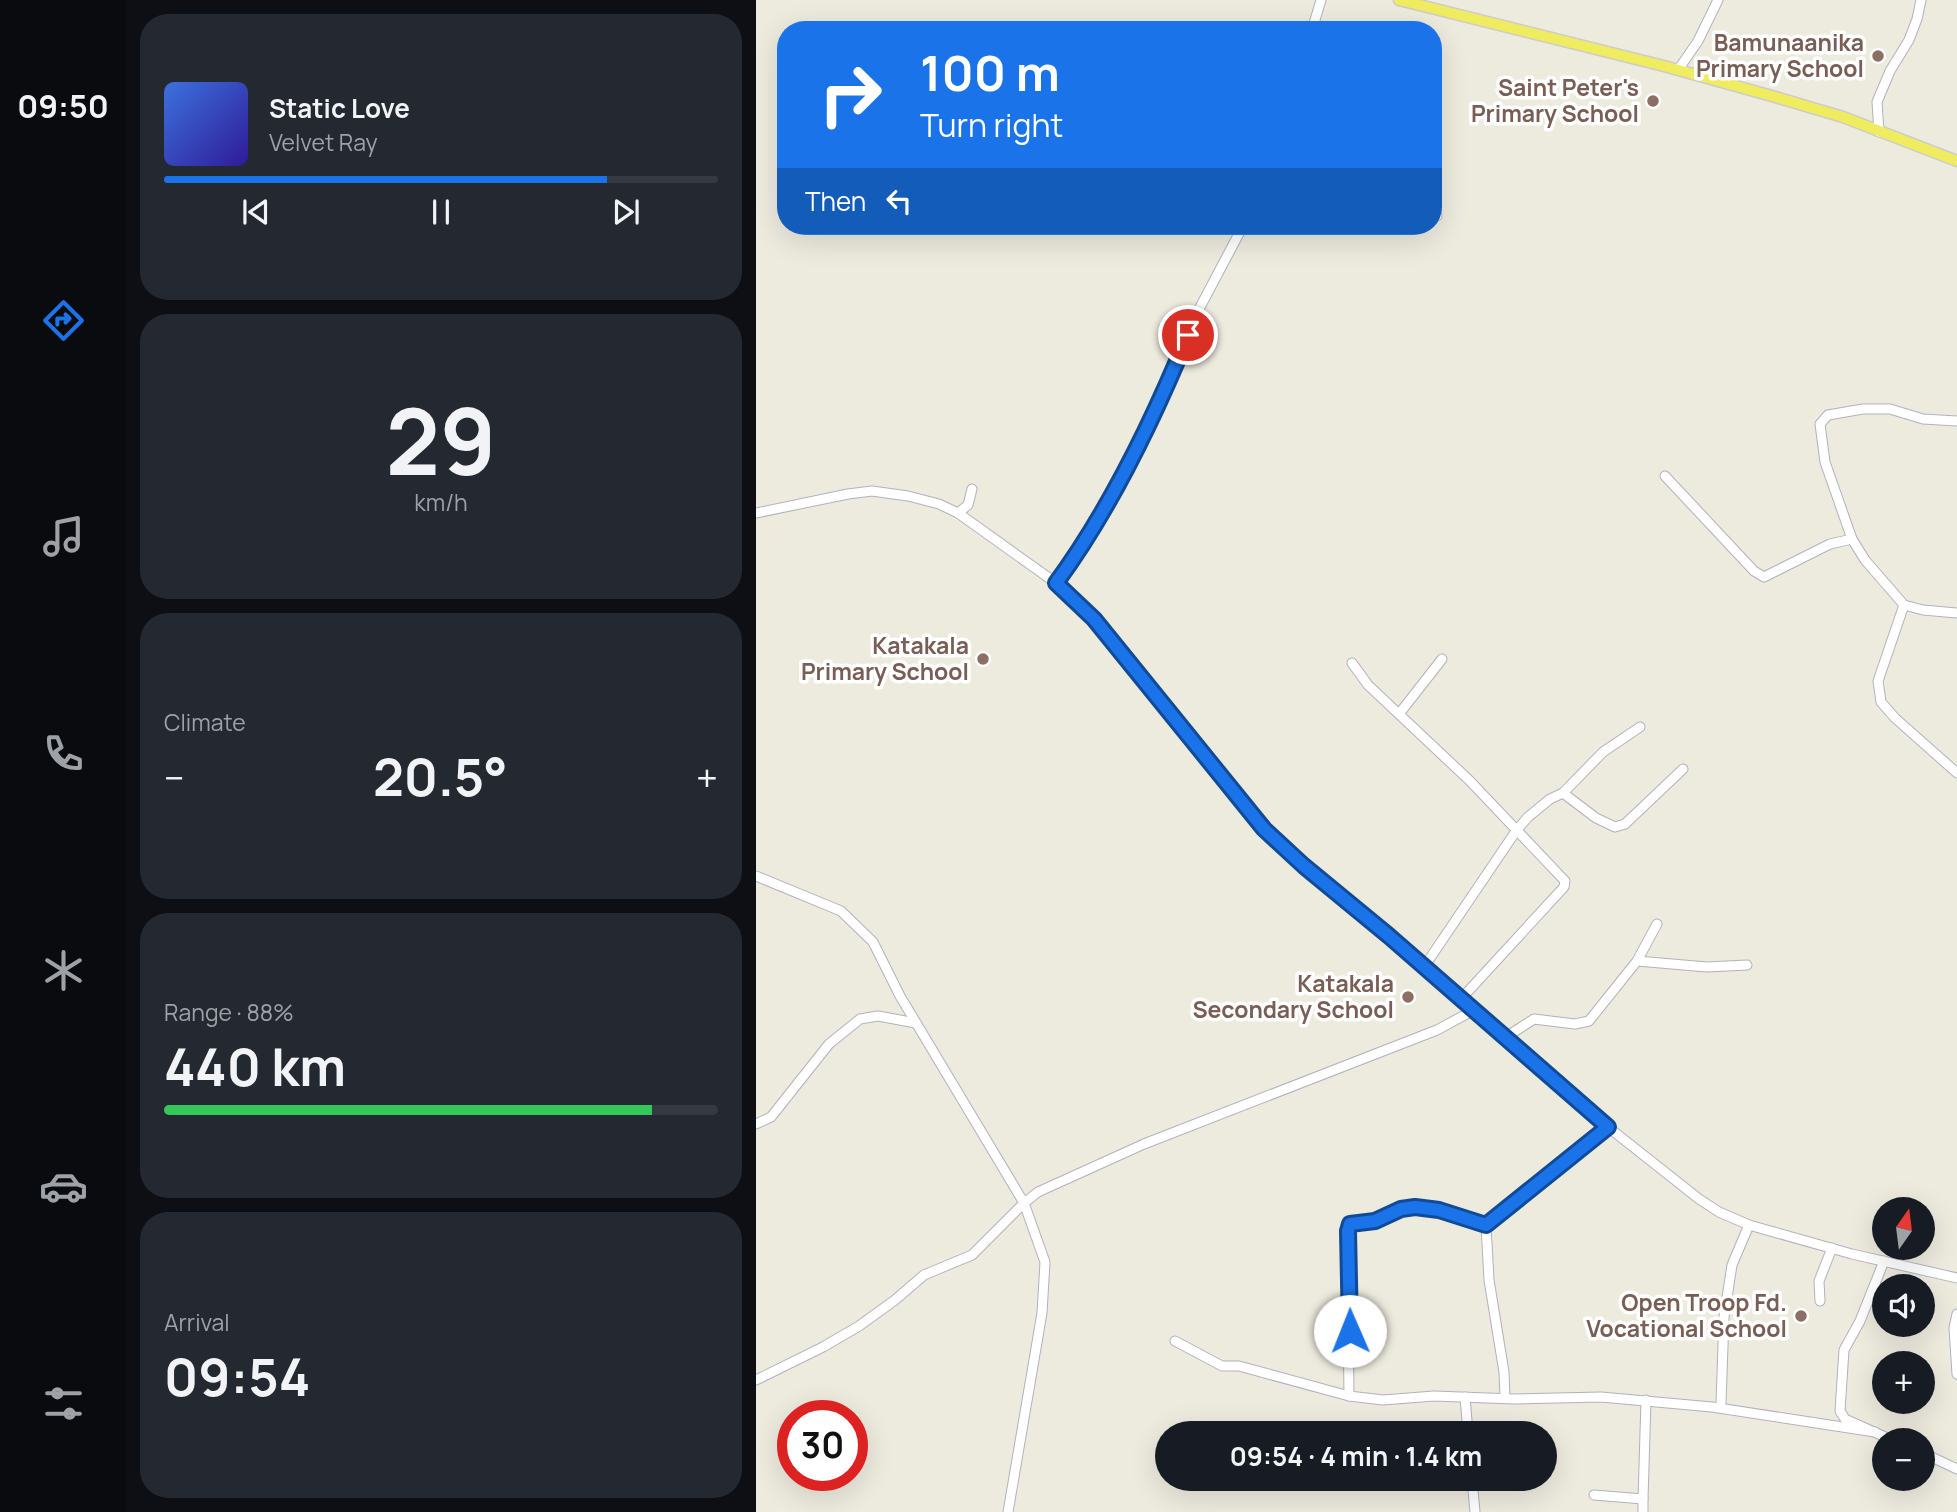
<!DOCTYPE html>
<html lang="en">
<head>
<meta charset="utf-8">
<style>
  body { margin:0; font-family:Manrope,sans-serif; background:#242831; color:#f1f3f6; height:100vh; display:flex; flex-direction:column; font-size:26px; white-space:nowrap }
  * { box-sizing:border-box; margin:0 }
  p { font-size:23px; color:#9ea1a6 }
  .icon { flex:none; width:38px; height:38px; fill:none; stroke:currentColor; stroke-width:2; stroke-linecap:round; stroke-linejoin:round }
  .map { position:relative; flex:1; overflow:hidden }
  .sheet { display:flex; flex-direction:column; gap:14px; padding:14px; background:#0d0f14; width:630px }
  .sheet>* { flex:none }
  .hud { position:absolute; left:21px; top:21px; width:665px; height:214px; border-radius:28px; box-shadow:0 7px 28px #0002; background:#1a73e8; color:#fff; overflow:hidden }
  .needle { width:46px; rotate:14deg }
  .controls { position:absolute; left:1116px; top:1197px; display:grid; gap:14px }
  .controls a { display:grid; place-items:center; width:63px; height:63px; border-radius:50%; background:#171b24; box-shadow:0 7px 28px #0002; font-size:35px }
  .speed { position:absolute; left:21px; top:1400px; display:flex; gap:14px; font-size:35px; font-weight:700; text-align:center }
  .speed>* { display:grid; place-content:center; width:91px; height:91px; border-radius:50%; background:#171b24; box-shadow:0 7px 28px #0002; line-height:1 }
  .speed .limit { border:10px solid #d22; background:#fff; color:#111 }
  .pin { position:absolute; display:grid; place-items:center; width:60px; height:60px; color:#fff; margin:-30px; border:4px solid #fff; border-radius:50%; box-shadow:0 2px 7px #0007 }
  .me { position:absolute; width:77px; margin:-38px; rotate:359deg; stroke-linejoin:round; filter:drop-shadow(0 0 5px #0008) }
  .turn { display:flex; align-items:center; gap:24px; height:147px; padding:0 28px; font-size:32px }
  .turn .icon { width:91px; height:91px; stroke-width:2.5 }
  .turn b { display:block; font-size:49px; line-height:60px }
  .then { display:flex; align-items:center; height:66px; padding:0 28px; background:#0003; gap:14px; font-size:26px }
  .big { font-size:52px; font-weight:700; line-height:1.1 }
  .sheet .widget { flex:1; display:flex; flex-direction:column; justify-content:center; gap:10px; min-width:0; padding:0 24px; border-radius:28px; background:#242831 }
  .sheet .dial { align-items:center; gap:0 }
  .dial b { font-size:91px; line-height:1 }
  .song { display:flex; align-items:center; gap:21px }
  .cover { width:84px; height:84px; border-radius:10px; background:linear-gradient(135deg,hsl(220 70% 55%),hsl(250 70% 35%)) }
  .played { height:7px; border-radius:4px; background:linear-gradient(90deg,#1a73e8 80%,#363941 80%) }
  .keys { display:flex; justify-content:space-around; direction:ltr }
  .heat { display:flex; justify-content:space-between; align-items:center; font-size:38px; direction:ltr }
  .charge { height:10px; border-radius:5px; background:linear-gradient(90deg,#34c759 88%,#363941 0) }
  .trip { position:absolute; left:399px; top:1421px; width:402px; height:70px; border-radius:35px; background:#171b24; box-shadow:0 7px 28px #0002; font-weight:700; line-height:70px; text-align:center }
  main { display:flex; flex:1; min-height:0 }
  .tabs { display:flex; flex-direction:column; width:126px; justify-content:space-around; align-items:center; background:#090b0e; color:#9ea1a6 }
  .tabs .icon { width:49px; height:49px }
  .tabs .on { color:#1a73e8 }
  .tabs b { font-size:32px; color:#f1f3f6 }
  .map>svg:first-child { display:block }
</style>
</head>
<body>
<main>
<nav class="tabs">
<b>09:50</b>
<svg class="icon on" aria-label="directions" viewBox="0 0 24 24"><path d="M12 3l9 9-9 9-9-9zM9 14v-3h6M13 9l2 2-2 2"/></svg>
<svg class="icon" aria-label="music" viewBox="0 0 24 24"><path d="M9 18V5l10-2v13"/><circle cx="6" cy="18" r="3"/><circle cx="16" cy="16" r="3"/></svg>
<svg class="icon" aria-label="phone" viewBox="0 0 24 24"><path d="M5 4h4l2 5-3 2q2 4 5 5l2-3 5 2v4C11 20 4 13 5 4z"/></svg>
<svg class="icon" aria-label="climate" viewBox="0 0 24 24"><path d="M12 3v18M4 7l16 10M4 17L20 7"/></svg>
<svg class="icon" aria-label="car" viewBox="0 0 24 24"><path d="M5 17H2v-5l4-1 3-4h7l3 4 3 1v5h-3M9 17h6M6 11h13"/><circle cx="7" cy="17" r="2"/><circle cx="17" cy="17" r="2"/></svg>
<svg class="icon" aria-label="filters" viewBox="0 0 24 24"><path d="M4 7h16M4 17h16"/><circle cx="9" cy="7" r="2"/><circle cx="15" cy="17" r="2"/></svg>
</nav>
<section class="sheet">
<div class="widget">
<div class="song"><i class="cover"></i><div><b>Static Love</b><p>Velvet Ray</p></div></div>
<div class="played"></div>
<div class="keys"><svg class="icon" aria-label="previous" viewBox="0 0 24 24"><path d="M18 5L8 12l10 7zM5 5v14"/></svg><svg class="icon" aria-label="pause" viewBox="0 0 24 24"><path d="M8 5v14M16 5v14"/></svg><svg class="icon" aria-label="next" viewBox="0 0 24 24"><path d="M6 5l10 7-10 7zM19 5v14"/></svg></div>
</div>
<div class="widget dial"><b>29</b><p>km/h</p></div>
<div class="widget"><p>Climate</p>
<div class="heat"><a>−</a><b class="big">20.5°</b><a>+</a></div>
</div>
<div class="widget"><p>Range · 88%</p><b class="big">440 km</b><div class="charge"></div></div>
<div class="widget"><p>Arrival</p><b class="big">09:54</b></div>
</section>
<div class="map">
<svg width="1201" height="1512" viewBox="0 0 1201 1512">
  <rect width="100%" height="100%" fill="#edeade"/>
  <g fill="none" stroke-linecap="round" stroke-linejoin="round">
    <!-- minor casing -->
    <g stroke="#b2b2bf" stroke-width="11">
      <g id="minor">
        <polyline points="556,30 565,0"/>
        <polyline points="922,70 942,41 962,0"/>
        <polyline points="1123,132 1121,102 1134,71 1153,40 1161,19 1165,0"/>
        <polyline points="677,217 681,216"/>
        <polyline points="1201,421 1167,419 1134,409 1107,409 1072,415 1064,424 1069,462 1096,539 1109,560 1148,605 1167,610 1201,613"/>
        <polyline points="909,476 998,571 1008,577 1074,544 1096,539"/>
        <polyline points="0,513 92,494 116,491 152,496 183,504 202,513 300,583 338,619 508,829 548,866 633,936 852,1127 943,1199 963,1212 993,1225 1096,1254 1201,1278"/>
        <polyline points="202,513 212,505 216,489"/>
        <polyline points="300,583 320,555 353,500 414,379 441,313 487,226"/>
        <polyline points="1148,605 1122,681 1125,702 1139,718 1201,773"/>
        <polyline points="596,663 612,685 714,781 809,881 808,887 705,999"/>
        <polyline points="643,714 686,659"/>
        <polyline points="807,793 840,818 859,827 869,824 927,769"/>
        <polyline points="0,876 85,911 117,942 144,996 268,1203 216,1255 168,1275 139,1300 103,1326 67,1347 0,1380"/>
        <polyline points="881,961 951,967 991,965"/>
        <polyline points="668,967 760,831 772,817 794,799 807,793 847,752 884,727"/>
        <polyline points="750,1037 778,1019 819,1024 833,1021 881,961 901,924"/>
        <polyline points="0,1124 15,1117 73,1044 104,1019 122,1016 160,1023"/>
        <polyline points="1128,1261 1104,1321 1088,1350 1084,1411 1089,1419 1136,1440"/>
        <polyline points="1064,1301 1063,1281 1076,1248"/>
        <polyline points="1201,1314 1198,1328 1201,1374"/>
        <polyline points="419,1341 466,1366 483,1366 593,1396 627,1400 678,1396 758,1399 845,1397 956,1407 1119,1432"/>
        <polyline points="593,1396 591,1231 594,1224 619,1221 645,1209 659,1207 683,1210 730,1225"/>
        <polyline points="709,1397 712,1433"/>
        <polyline points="749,1398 748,1372 733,1280 730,1225 852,1127"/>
        <polyline points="965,1403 968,1317 976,1265 993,1225"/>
        <polyline points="1167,1453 1201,1469"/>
        <polyline points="716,1479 719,1512"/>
        <polyline points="838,1495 887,1499 890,1400"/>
        <polyline points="887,1499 887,1512"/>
        <polyline points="252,1512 286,1313 289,1262 268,1203 282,1192 388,1144 681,1030 718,1010"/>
      </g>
    </g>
    <!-- major casing -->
    <g stroke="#ccc" stroke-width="13">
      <polyline id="major" points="643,0 908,66 1016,96 1087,117 1201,161"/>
    </g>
    <!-- minor -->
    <use href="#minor" stroke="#fff" stroke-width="9"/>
    <!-- major -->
    <use href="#major" stroke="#f0ec60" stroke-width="10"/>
  </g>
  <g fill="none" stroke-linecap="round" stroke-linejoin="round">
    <!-- route casing -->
    <g stroke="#114b97" stroke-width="18">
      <path id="route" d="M432,335C398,418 353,511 300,583L338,619L508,829L548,866L633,936L852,1127L730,1225L683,1210L659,1207L645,1209L619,1221L594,1224L592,1231L594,1331"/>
    </g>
    <!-- route -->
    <use href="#route" stroke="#1a73e8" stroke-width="12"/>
  </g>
  <!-- markers -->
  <g fill="#8d6e63" stroke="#fff" stroke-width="2.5">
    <circle cx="1122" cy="56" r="7"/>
    <circle cx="897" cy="101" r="7"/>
    <circle cx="227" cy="659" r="7"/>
    <circle cx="652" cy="997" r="7"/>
    <circle cx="1045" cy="1316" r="7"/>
  </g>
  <g text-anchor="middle" stroke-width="7" stroke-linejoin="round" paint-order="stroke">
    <!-- education labels -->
    <g font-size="23" font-weight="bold" fill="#785e54" stroke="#fff" text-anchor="end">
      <text x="1108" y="51">Bamunaanika<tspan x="1108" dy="26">Primary School</tspan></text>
      <text x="883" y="96">Saint Peter's<tspan x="883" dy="26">Primary School</tspan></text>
      <text x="213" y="654">Katakala<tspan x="213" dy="26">Primary School</tspan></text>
      <text x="638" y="992">Katakala<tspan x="638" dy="26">Secondary School</tspan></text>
      <text x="1031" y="1311">Open Troop Fd.<tspan x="1031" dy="26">Vocational School</tspan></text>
    </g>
  </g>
</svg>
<div class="controls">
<a><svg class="needle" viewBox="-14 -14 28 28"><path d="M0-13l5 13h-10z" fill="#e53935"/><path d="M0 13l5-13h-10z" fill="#9ea1a6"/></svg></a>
<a><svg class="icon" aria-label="sound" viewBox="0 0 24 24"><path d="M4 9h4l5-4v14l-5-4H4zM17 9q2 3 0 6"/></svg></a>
<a>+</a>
<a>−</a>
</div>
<div class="speed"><div class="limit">30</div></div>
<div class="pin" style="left:432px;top:335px;background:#d93025"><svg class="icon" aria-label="arrive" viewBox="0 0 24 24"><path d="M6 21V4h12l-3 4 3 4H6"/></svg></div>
<svg class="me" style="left:594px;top:1331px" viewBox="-20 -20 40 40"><circle r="19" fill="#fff"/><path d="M0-13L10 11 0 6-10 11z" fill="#1a73e8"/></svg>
<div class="trip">09:54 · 4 min · 1.4 km</div>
<div class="hud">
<div class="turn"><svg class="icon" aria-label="right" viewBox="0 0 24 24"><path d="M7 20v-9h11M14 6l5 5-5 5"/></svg><div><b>100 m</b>Turn right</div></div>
<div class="then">Then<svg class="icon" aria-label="left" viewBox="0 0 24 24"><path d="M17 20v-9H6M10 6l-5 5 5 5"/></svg></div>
</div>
</div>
</main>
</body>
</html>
